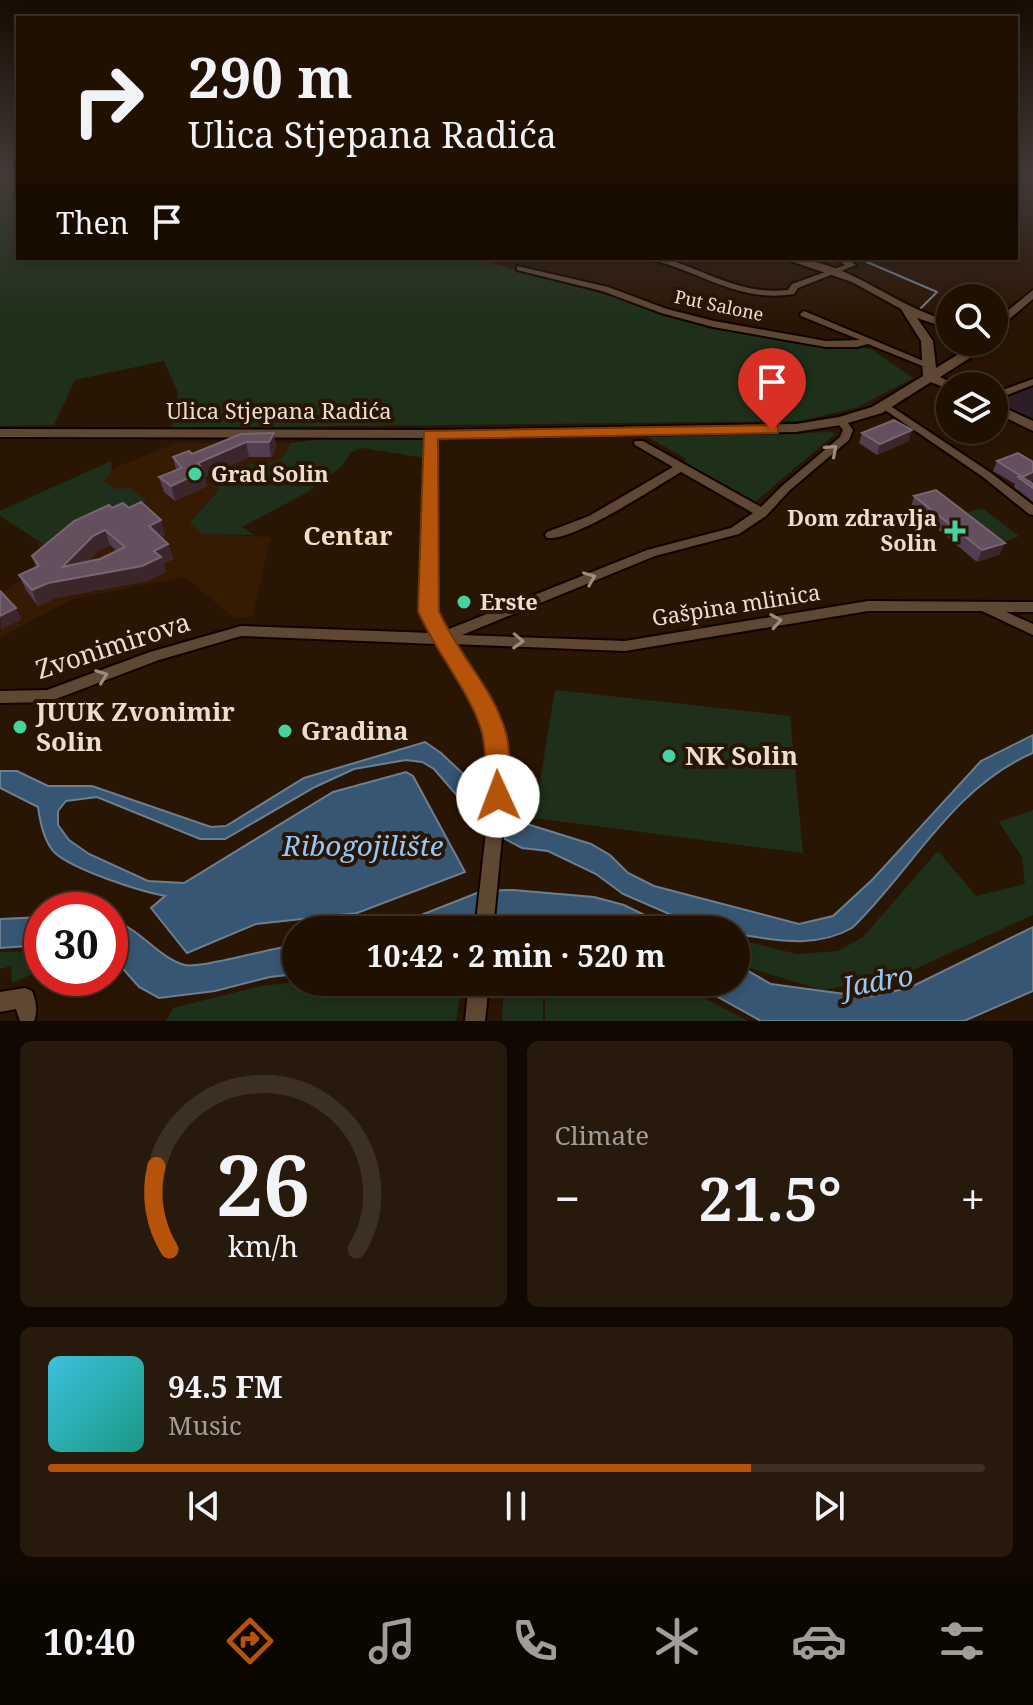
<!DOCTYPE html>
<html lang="en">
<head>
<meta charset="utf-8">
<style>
  body { margin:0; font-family:"Noto Serif",serif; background:#27190c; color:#f1f3f6; height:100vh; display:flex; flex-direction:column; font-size:30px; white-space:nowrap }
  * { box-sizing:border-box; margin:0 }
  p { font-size:26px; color:#a19d99 }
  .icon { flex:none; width:44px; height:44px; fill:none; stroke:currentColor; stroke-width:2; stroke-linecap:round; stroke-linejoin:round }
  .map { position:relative; height:1021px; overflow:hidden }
  .details { display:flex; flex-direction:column; gap:20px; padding:20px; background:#110901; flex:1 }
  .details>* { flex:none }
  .top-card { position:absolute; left:16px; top:16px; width:1002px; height:244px; border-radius:0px; box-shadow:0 4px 12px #0003,0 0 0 2px #3c3024; background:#1f1002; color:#f1f3f6; overflow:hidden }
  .buttons { position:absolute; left:936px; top:284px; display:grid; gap:16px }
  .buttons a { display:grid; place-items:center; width:72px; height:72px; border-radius:50%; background:#1f1002; box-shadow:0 4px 12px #0003,0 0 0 2px #3c3024; font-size:40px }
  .speed { position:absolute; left:24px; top:892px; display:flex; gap:16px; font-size:40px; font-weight:700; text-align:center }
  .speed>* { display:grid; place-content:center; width:104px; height:104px; border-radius:50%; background:#1f1002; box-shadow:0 4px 12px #0003,0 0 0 2px #3c3024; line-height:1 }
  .speed .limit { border:12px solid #d22; background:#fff; color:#111 }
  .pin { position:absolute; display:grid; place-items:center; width:68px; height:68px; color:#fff; margin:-82px -34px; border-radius:50% 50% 50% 0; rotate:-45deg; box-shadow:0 0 8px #0007 }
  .pin .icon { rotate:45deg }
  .me { position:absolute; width:88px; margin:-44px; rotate:358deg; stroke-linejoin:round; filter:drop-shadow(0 0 6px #0008) }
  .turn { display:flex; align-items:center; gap:28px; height:168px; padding:0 40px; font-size:36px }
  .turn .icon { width:104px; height:104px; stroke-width:2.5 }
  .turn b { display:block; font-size:56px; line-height:68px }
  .then { display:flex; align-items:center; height:76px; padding:0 40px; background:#0003; gap:16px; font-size:30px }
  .big { font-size:60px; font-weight:700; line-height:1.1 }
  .details .tile { flex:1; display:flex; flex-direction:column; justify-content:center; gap:12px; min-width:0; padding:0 28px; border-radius:12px; background:#27190c }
  .details .dial { align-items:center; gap:0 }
  .dial svg { height:208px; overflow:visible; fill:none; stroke:#3c3024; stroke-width:7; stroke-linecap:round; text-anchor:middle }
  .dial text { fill:#f1f3f6; stroke:none }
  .song { display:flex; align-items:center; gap:24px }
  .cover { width:96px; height:96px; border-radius:12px; background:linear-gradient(135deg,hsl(190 70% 55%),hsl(170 70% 35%)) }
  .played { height:8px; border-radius:4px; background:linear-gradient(90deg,#b45309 75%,#3c3024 75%) }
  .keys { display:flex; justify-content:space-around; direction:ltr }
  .heat { display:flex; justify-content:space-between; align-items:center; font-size:44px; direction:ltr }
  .details .tiles { flex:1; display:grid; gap:20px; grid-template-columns:1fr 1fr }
  .tile:last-child { grid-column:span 2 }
  .trip { position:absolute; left:282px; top:916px; width:468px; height:80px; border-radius:40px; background:#1f1002; box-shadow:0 4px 12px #0003,0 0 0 2px #3c3024; font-weight:700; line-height:80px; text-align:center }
  .tabs { display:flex; height:128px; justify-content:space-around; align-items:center; background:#0c0601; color:#a19d99 }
  .tabs .icon { width:56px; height:56px }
  .tabs .active { color:#b45309 }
  .tabs b { font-size:36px; color:#f1f3f6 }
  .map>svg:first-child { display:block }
</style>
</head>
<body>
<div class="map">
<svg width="1033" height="1021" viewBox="0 0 1033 1021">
  <rect width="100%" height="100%" fill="#291503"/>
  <!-- built -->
  <polygon fill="#351b02" points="176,443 291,443 285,458 277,462 239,469 242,474 237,476 229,473 220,478 217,492 189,523 203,534 271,537 252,617 234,618 185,577 73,599 0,637 0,594 47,563 37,542 63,542 116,489 104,481 112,469"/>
  <!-- education -->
  <polygon fill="#2c1c26" points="1030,387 1033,388 1033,422 996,402"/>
  <!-- green -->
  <g fill="#1e301a">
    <polygon points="0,176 18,176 18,258 474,258 664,311 766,332 871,349 913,378 858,407 801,421 171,428 178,393 164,361 75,380 54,425 0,426"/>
    <polygon points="832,432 835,434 755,502 682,464 686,459 648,437"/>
    <path d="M328,438H426V458L362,448L351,452L342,466L306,493L242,527L254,535L203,534L189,523L217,492L220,477L229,473L238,476L242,474L238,467C264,458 279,473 291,443Z"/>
    <polygon points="111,461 112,469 104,481 116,489 131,488 146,501 50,548 0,516 0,511"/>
    <polygon points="982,508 1019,536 999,544 962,514"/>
    <polygon points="555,690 790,716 803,853 534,818"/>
    <polygon points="1033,810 1033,915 893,979 822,990 736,964 736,939 797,954 838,951 863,937 938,851 976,896 1025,884 1022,857 999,822"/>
    <polygon points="42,951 42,970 12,983 11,966 0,969 0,952"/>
    <polygon points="296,982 462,982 456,1021 166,1021 173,1008 261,986"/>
    <polygon points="504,982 543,982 543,1021 502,1021"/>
    <polygon points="545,982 674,982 748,1021 545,1021"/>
  </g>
  <!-- water -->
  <g fill="#375673" stroke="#6d7e8f" stroke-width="2">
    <path d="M1033,735V753C953,787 912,870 852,928C815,949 776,940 736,934V930L690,923L623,894L596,874L548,851L522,848L486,829L434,769L422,762L406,760L354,769L315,787L225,839H200L97,797L66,801L58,811V825L69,840L89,854L148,881L184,883L333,792L406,772L413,776L465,872L357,913L256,924L187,953L151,908L165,896C139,891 74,870 55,853C44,842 40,822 38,807L0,788V771H17L48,786H92L211,827L226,826L304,778L425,742L441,753L511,819L591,844L610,855L628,873L654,886L799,924L833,916L873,879L981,761Z"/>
    <polygon points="513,890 594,897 624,905 675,930 554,930 511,926 488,930 383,930 482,891"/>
    <polygon points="42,917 42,945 0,948 0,919"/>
    <path d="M110,920C139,926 156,957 185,965C198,969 275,947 296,945V974L270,977L215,991L159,998L139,987L110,954Z"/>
    <polygon points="1033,927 1033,991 964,1021 761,1021 691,982 736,982 736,964 771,984 867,997 909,988"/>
  </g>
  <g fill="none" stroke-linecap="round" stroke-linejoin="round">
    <!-- stream -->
    <polyline stroke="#6d7e8f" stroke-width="2" points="867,262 937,292 919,310"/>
    <!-- street casing -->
    <g stroke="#110200" stroke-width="4">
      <g id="street">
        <path d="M615,258C631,258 651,255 666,259C710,272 740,295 788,290L792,284L845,265L835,258H845L856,265L798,288L794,294C740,303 705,274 656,261C644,258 631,261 619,260Z"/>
        <polygon points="517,266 608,287 667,309 714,321 826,341 860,340 801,316 800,314 804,311 933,365 931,367 925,367 868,344 857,347 826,347 713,327 661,313 602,291 517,270"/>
        <polygon points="1033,379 1033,385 994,400 994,393"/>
        <polygon points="886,403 991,473 1033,505 1033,515 1029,514 983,477 882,408 881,406"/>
        <path d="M841,418L845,419L853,430L849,440L790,490L766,516L739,534L655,556L462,635L625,641L868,601L1033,602V612H1006L1033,624V635L982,611H868L625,651L451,644L497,716L506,758V796L493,930H475L490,796V758L482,717L436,644L241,636L159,660L48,702L0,703V691L47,690L150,652L241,626L431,633L422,611L425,434L426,432L430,431L435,434L436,611L444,631L647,550L731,528L753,513L681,472C654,488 575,541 547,538L545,535L547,532L589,516L673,467L635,445L634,443L635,441H643L761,507L782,486L840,437L843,430L836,421Z"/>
        <polygon points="469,982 489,982 485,1021 465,1021"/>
        <path d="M25,988L32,991C36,1001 38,1011 34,1021H20L16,1009L0,1012V992Z"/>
      </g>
    </g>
    <!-- secondary casing -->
    <g stroke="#110200" stroke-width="4">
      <g id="secondary">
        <path d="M782,258C849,258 890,306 950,321V329L917,318L933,341L936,368L965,350L973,342H986L973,356L940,377L958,386H950V390L931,382L882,413L841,425L796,432L451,438L0,437V429L451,430L796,424L839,417L872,407L923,376L921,341L901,309L852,282Z"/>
        <polygon points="1033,290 1033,299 994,332 994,322"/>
        <polygon points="994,403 1033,421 1033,431 994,412"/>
      </g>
    </g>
    <!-- street -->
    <use href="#street" fill="#5f4833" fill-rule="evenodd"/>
    <!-- secondary -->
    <use href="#secondary" fill="#5f4833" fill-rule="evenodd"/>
  </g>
  <!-- wall -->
  <g fill="#523e51" fill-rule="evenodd">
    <polygon points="274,433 276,447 271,457 249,457 204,477 207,486 175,501 164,492 159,477 176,470 173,457 192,454"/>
    <polygon points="862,433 909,441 877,455 859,443"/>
    <polygon points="997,461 1033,462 1033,480 1030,482 1033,484 1033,502 1014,487 1015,484 993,471"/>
    <polygon points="914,496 1000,554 977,562 911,507"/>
    <path d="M112,508H129L165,535L161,537L168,544L173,559L163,564L166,572L147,581L55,598L38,606L26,590L19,575L36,567L32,556ZM110,545L117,551L100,559L88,562L98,551Z"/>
  </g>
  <!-- shaded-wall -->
  <g fill="#3b262c">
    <polygon points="912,430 909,441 877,455 880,444"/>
    <polygon points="274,433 276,447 271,457 269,442"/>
    <polygon points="246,442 249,457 204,477 207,486 175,501 171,486 198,463"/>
    <polygon points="1033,472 1033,480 1026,483 1022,477"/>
    <polygon points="161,520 165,535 154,541 149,526"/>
    <polygon points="105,530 110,545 98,551 71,579 154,551 168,544 173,559 163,564 166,572 147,581 55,598 38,606 32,590 62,567 93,536"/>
    <polygon points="1005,543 1000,554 977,562 982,550"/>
    <polygon points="16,608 22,619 1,630 0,616"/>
  </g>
  <!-- building -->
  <g fill="#634f5e" stroke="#786570" stroke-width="2" fill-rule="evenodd">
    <polygon points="894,420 912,430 880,444 862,433"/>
    <polygon points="274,433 269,442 246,442 198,463 203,471 171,486 159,477 182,468 173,457 189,451 192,454 241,434"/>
    <polygon points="1018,453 1033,462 1033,472 1022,477 1033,484 1033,488 1018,477 1021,476 997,461"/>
    <polygon points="936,490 1005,543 982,550 914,496"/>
    <path d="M141,502L161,520L149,526L168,544L154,551L161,557L142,566L48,583L32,590L19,575L39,566L32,556L74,521L109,505L112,508L123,503L129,508ZM105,530L125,547L100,559L62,567L93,536Z"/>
    <polygon points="0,591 16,608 0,616"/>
  </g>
  <!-- one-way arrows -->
  <defs><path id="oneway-chevron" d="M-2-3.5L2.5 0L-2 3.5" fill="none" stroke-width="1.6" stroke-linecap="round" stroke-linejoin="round" transform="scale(2)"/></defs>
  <g stroke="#9e8b7a">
    <use href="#oneway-chevron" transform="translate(832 450) rotate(-41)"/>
    <use href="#oneway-chevron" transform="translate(590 578) rotate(-22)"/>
    <use href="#oneway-chevron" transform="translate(776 621) rotate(-9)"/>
    <use href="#oneway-chevron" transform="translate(518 641) rotate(2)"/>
    <use href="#oneway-chevron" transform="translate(102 676) rotate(-20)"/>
  </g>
  <!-- sky -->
  <linearGradient id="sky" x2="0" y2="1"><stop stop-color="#170c02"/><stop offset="0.55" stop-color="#433b39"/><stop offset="1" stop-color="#433b39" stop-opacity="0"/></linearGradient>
  <rect width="1033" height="319" fill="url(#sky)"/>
  <!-- route -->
  <path fill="#b45309" stroke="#753606" stroke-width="2" d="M772,425L778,426V433L438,439L439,611C457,653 494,689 506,733C511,752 510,775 511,796L507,803L498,806L489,803L486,796C485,776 487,752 482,733C473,696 434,650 418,611L424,431Z"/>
  <!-- markers -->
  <g fill="#45d49f" stroke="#291503" stroke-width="3">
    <circle cx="195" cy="474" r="8"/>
    <path d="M951 519h8v8h8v8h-8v8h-8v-8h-8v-8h8z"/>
    <circle cx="464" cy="602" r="8"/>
    <circle cx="20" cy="727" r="8"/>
    <circle cx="285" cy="731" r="8"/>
    <circle cx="669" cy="756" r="8"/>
  </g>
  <g text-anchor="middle" stroke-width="8" stroke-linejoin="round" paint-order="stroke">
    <!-- far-street labels -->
    <g font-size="18" fill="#ebddd1" stroke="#291503">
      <text transform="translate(719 306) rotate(12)" y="6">Put Salone</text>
    </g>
    <!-- street labels -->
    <g font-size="22" fill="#ebddd1" stroke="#291503">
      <text x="279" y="419">Ulica Stjepana Radića</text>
      <text transform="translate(736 605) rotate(-9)" y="8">Gašpina mlinica</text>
    </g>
    <!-- poi labels -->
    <g font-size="22" font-weight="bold" fill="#ebddd1" stroke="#291503" text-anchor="start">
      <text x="211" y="482">Grad Solin</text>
      <text x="937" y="526" text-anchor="end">Dom zdravlja<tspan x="937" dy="25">Solin</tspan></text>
      <text x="480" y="610">Erste</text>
    </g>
    <!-- quarter labels -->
    <g font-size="26" font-weight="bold" fill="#f8dcc4" stroke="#291503">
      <text x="348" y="545">Centar</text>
    </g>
    <!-- near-street labels -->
    <g font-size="26" fill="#ebddd1" stroke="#291503">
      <text transform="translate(113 646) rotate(-18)" y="9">Zvonimirova</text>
    </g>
    <!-- near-poi labels -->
    <g font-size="26" font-weight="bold" fill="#ebddd1" stroke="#291503" text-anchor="start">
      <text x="36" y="721">JUUK Zvonimir<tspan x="36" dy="30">Solin</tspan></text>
      <text x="301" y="740">Gradina</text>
      <text x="685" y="765">NK Solin</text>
    </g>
    <!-- near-water labels -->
    <g font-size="28" font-style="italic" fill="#92c8fa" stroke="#291503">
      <text x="363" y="856">Ribogojilište</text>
      <text transform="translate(878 981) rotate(-10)" y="10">Jadro</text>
    </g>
  </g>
</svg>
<div class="buttons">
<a><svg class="icon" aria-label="search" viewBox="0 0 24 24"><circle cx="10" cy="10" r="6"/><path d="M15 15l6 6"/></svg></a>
<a><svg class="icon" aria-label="layers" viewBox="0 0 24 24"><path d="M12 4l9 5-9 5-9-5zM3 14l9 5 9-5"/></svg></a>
</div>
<div class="speed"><div class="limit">30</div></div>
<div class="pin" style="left:772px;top:430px;background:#d93025"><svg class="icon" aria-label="arrive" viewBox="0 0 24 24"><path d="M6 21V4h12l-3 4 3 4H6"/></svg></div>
<svg class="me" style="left:498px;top:796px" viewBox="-20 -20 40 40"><circle r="19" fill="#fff"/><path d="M0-13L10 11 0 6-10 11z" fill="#b45309"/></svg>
<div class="trip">10:42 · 2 min · 520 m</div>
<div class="top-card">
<div class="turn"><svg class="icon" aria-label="right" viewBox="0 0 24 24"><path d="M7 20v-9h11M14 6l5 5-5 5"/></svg><div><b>290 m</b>Ulica Stjepana Radića</div></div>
<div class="then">Then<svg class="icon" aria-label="arrive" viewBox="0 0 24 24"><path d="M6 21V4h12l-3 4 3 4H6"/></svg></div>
</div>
</div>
<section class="details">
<div class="tiles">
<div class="tile dial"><svg viewBox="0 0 100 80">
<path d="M14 69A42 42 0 1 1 86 69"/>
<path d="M14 69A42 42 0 0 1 9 37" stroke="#b45309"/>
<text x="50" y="56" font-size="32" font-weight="700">26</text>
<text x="50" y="72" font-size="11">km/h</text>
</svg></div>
<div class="tile"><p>Climate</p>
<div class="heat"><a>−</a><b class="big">21.5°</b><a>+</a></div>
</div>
<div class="tile">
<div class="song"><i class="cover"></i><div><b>94.5 FM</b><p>Music</p></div></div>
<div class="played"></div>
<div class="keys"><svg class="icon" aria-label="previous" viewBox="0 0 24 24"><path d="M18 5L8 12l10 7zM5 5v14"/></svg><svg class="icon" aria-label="pause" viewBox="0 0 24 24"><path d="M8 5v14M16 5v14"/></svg><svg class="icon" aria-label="next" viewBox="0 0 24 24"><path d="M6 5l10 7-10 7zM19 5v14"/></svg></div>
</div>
</div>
</section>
<nav class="tabs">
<b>10:40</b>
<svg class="icon active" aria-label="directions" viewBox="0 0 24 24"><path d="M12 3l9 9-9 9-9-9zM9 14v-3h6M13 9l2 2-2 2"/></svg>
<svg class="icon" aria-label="music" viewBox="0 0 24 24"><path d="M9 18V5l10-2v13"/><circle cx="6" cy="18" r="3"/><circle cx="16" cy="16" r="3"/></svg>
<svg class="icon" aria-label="phone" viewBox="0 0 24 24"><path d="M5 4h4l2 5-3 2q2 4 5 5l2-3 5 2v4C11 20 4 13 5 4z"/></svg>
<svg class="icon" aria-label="climate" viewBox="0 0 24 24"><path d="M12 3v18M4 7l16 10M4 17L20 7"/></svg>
<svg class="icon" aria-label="car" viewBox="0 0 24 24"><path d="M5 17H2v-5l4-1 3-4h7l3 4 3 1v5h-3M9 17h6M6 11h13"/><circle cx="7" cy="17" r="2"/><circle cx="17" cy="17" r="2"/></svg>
<svg class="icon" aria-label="filters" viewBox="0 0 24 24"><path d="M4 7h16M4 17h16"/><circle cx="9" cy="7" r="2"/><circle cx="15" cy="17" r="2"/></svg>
</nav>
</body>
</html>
